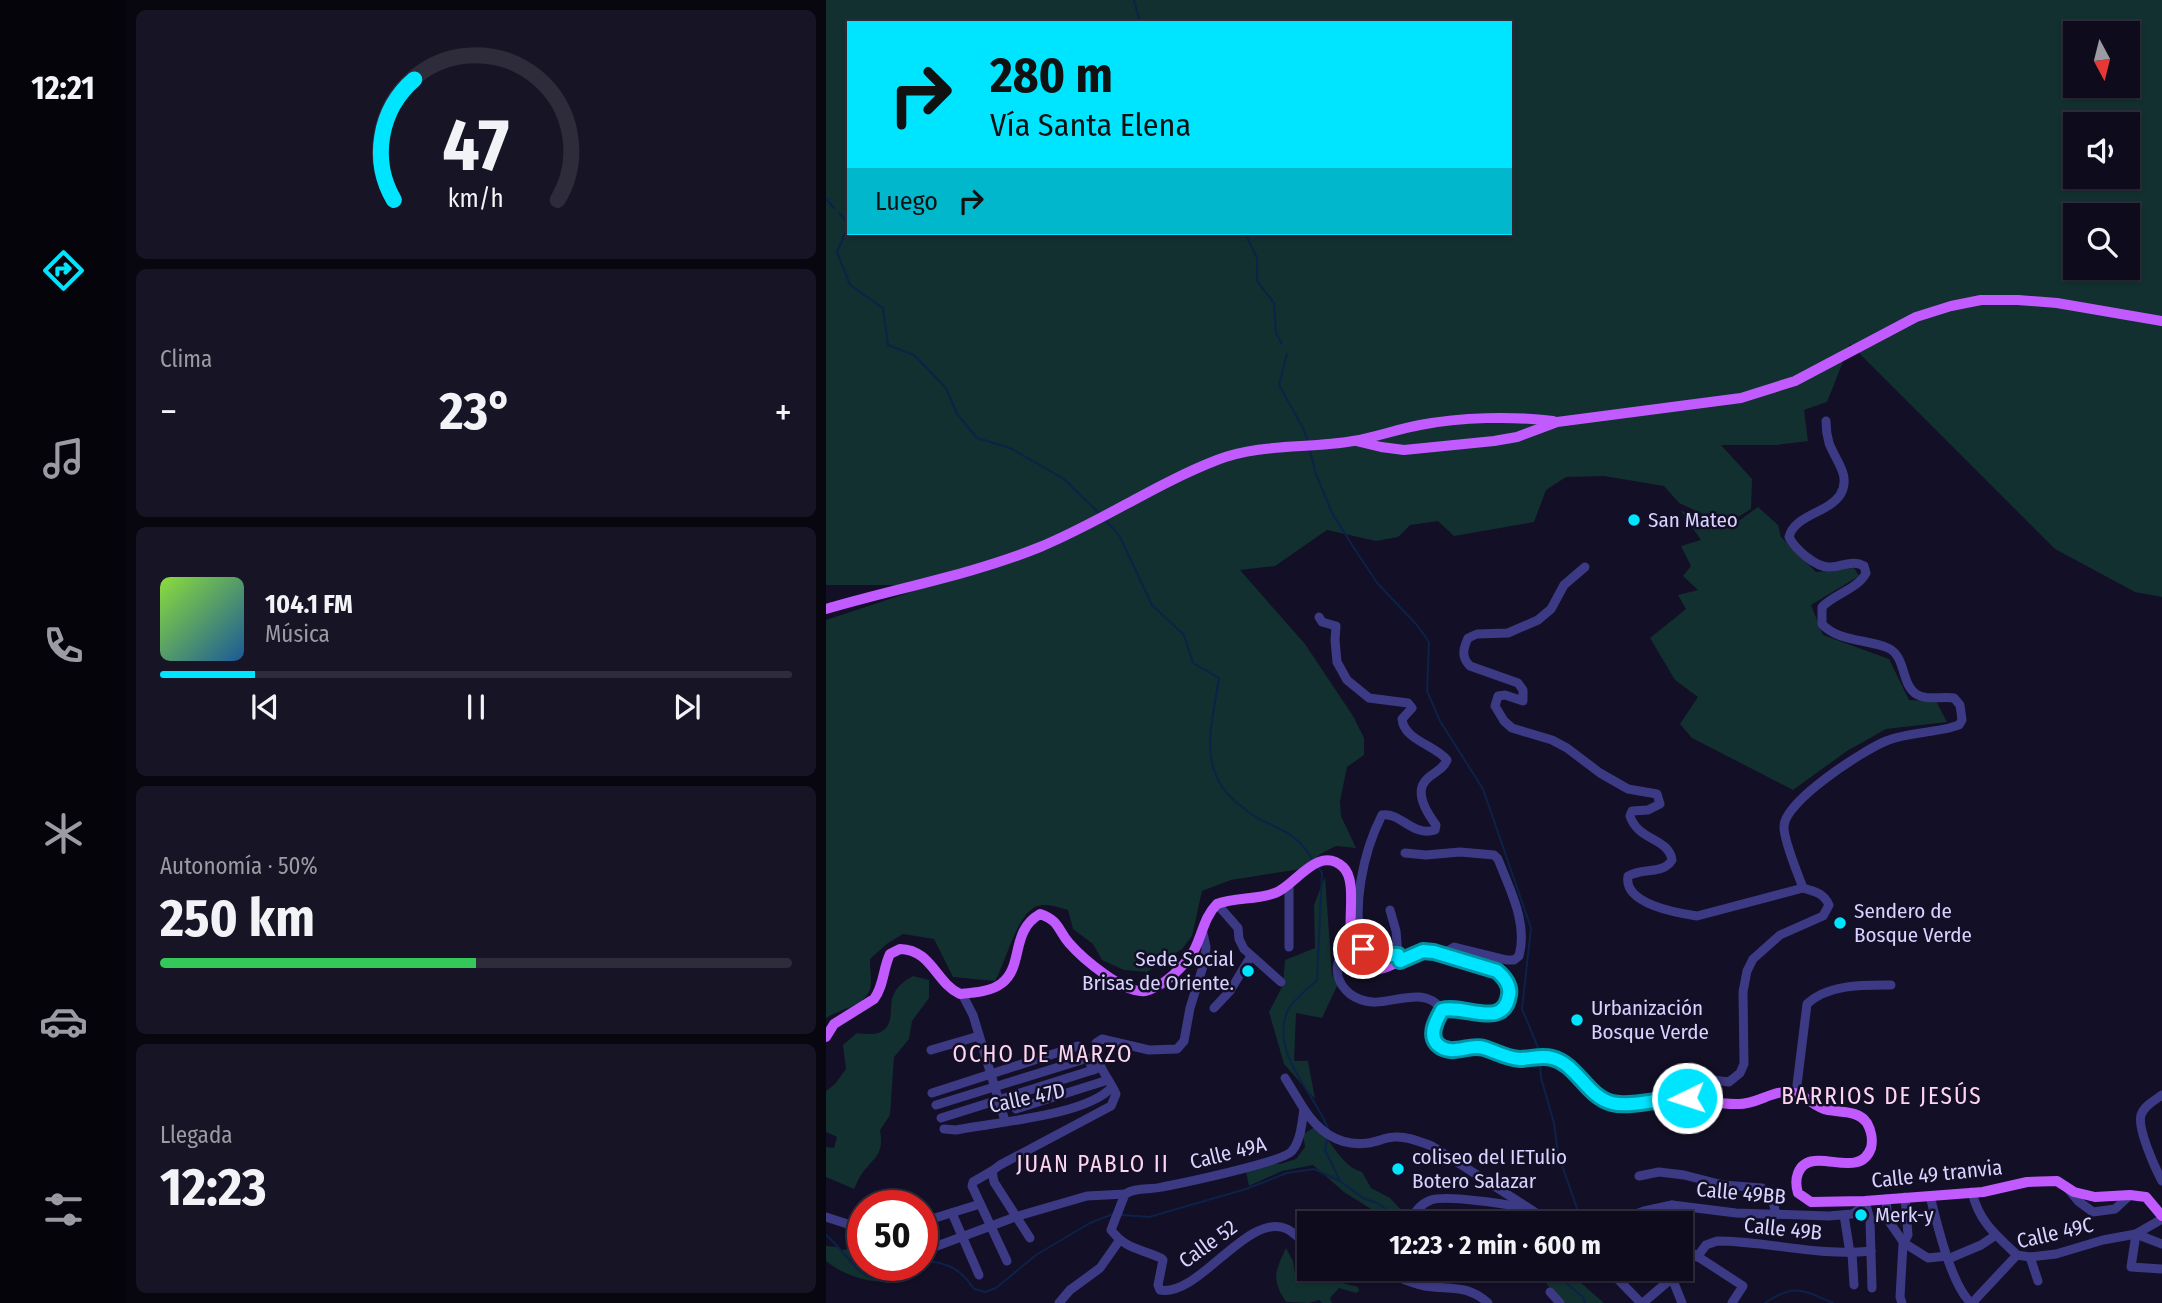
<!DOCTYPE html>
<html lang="es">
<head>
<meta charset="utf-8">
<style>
  body { margin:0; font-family:"Fira Sans Condensed",sans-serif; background:#171425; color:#f1f3f6; height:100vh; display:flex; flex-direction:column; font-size:26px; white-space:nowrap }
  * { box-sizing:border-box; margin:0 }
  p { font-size:23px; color:#9b9ba3 }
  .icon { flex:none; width:38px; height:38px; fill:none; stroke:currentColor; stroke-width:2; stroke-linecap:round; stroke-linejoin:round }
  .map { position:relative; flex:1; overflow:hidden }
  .sheet { display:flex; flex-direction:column; gap:10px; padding:10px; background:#08060f; width:700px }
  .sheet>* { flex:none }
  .guide { position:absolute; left:21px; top:21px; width:665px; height:214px; border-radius:0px; box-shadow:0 2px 5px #0004,0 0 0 2px #2e2b3b; background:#00e5ff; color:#111; overflow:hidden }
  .needle { width:46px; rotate:173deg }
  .controls { position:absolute; left:1237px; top:21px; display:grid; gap:14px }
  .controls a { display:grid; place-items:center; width:77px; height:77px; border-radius:0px; background:#0e0b1c; box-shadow:0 2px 5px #0004,0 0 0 2px #2e2b3b; font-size:35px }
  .speed { position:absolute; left:21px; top:1190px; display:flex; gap:14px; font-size:35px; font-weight:700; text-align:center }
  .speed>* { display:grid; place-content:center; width:91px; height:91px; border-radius:50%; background:#0e0b1c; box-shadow:0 2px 5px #0004,0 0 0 2px #2e2b3b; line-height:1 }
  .speed .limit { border:10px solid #d22; background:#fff; color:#111 }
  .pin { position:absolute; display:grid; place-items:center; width:60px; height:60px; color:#fff; margin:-30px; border:4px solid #fff; border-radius:50%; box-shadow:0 2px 7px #0007 }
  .me { position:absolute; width:77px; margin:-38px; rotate:266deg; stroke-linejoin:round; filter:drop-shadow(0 0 5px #0008) }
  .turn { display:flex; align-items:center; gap:24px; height:147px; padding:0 28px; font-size:32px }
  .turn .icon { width:91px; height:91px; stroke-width:2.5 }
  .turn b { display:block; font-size:49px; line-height:60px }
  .then { display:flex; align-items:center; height:66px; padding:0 28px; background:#0003; gap:14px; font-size:26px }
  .big { font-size:52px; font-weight:700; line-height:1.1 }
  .sheet .tile { flex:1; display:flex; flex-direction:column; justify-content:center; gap:10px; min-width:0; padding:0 24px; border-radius:10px; background:#171425 }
  .sheet .dial { align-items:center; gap:0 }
  .dial svg { height:182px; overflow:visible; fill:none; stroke:#2e2b3b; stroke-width:7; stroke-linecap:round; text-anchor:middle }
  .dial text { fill:#f1f3f6; stroke:none }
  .song { display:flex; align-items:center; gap:21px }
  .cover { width:84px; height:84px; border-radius:10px; background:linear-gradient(135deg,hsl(90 70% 55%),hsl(210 70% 35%)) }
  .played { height:7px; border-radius:4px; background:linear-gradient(90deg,#00e5ff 15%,#2e2b3b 15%) }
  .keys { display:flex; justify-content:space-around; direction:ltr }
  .heat { display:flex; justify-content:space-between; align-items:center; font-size:38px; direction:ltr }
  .charge { height:10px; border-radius:5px; background:linear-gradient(90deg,#34c759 50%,#2e2b3b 0) }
  .trip { position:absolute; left:471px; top:1211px; width:396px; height:70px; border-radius:0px; background:#0e0b1c; box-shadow:0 2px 5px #0004,0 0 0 2px #2e2b3b; font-weight:700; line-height:70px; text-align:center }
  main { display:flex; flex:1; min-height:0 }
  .dock { display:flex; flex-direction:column; width:126px; justify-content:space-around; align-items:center; background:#06040b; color:#9b9ba3 }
  .dock .icon { width:49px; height:49px }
  .dock .on { color:#00e5ff }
  .dock b { font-size:32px; color:#f1f3f6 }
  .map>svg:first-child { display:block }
</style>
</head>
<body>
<main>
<nav class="dock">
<b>12:21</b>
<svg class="icon on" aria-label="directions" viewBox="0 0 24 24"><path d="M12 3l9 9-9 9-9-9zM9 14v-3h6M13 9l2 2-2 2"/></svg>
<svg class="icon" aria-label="music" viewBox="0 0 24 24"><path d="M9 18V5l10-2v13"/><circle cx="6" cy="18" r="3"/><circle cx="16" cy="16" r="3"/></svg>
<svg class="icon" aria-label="phone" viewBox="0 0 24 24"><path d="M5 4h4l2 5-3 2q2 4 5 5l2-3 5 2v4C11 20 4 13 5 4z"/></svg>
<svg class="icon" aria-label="climate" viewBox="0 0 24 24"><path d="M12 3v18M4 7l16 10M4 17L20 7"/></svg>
<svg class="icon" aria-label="car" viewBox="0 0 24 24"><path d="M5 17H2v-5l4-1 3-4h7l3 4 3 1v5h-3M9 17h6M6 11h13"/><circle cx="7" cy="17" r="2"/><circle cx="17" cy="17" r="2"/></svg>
<svg class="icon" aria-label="filters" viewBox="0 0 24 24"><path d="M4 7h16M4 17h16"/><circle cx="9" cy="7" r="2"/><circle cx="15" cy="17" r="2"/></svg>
</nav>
<section class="sheet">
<div class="tile dial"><svg viewBox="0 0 100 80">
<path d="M14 69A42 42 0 1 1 86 69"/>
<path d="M14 69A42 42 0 0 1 23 16" stroke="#00e5ff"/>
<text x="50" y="56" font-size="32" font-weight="700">47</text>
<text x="50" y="72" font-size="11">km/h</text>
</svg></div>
<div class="tile"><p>Clima</p>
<div class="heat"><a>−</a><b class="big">23°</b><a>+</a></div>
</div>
<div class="tile">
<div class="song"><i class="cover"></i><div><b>104.1 FM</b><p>Música</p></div></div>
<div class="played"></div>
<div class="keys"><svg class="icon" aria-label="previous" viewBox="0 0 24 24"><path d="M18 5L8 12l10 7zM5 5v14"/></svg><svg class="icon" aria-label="pause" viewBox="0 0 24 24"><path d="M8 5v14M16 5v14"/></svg><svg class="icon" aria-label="next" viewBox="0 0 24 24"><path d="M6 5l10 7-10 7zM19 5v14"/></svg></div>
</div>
<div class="tile"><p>Autonomía · 50%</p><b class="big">250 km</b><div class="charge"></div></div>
<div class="tile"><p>Llegada</p><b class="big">12:23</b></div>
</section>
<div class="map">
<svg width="1336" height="1303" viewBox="0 0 1336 1303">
  <rect width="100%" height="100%" fill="#130f26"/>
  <!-- green -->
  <g fill="#12302f" fill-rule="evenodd">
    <path d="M0,0H1336V597L1309,592L1229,549L1024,344L1001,402L978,410L982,441L951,445H895L926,479L925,509L909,519L879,515L853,503L838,486L778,476L740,477L720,490L708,522L628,536L612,521L584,525L572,537L550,541L501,530L449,566L414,570L479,644L527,716L538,738V755L521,767L514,801L515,816L530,848L510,846L496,853L475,869L405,880L376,891L366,936L356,949L321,972L298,970L276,960L267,944L247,929L242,910C232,907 219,902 209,907C190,917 180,962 169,981L127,977L108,939L77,934L62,943L44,959C44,968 46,981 44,989C38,1007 13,1009 0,1018V620L106,585H0ZM23,23H684V233H23ZM1250,33H1302V86H1250ZM1250,124H1302V177H1250ZM1250,215H1302V268H1250Z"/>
    <polygon points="932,507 952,525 955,537 990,572 1028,568 1033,576 985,605 997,635 1063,659 1083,700 1110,701 1121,722 1060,729 1021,751 967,790 866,738 854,724 872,697 849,680 824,638 860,609 852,595 872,590 857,576 865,566 855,546 875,540 855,511 911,522"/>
    <polygon points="499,877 506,975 512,984 496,1018 470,1013 468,1061 482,1061 489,1099 458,1064 443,1012 457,985 459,960 489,948 488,905"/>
    <path d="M87,976L103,980V998L86,1021L83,1039L68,1057L64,1115L54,1130C58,1154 50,1156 37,1172C33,1177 31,1183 28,1189L0,1177V1147L8,1148L11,1137L0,1132V1091L9,1084L20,1069L17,1045L31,1033C44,1035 61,1036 64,1019C66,1011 64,1003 67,996C71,986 78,981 87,976Z"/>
    <path d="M489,1127C509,1142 512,1164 536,1172L545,1188L564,1198L578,1213L572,1223L560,1221L550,1212L518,1192L487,1165L456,1171L423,1186L420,1172L445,1162L454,1164L470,1159L479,1147L477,1134Z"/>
    <polygon points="623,1214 680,1221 683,1223 614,1223 591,1215"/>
    <path d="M0,1246L11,1247L16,1250L27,1248L32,1259L37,1261V1265H79L82,1280C54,1286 22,1279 0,1261Z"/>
    <path d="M460,1248L467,1261L469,1274L477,1280H496L500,1274L508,1281L532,1287L533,1291L530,1293L513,1288L504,1298L506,1303H496L493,1300L483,1303L460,1302C445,1279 449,1272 460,1248Z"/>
    <polygon points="710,1269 739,1269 778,1303 735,1303"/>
  </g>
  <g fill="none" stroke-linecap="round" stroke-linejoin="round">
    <!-- stream -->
    <g stroke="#0c2248" stroke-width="2">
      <polyline points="308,0 314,23"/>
      <polyline points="0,199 8,208"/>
      <polyline points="13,213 23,224 11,252 24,285 57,308 62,345 88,355 120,388 131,414 151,438 184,448 238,479 274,514"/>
      <polyline points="419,233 431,258 431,281 448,303 450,333 456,344"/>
      <polyline points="461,354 453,385 477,428 482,442"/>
      <polyline points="484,451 490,474 506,513 528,548 552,584 591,625 603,642 601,691 614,721 657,789 705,928 696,1009 713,1050"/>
      <path d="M280,521L293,535L326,605L358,635L367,663L393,678C386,726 369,772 415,806C422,811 429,818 437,821C462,833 471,835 487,860"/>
      <path d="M492,867L496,873L491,980C482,989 466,1000 461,1012C444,1055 490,1094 503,1131"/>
      <polyline points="714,1061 715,1078 728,1123 732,1154 753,1214 752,1223"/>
      <polyline points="501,1140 499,1150 514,1181"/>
      <polyline points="296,1215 323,1217 420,1189 461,1173 488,1169 514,1181 537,1198 553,1204 571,1218 581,1220"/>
      <path d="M0,1235C17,1248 35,1285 60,1278C67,1276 72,1269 78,1265"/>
      <path d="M96,1260C122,1263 134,1268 148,1289L159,1292L170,1288L210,1255L264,1223L287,1214"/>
      <polyline points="723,1269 757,1297 759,1303"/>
      <path d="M939,1303C968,1283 977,1290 1007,1303"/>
    </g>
    <!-- minor -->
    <g stroke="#3d3a85" stroke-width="9">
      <path d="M759,567L738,585L725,609L712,620L682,633L651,634L642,638C637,649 635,657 644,666L692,683L697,690V701L679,695L672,696L669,706L678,721L686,728L726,740L741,748L774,773L802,789L831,794L834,804L822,810L806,811L804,816C812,841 843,838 846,860C837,875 817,867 802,876C797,904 851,913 871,916L977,888C988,891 998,893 1003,905L997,916L954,935L927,959L921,971L917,992L918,1064L914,1073L903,1082L870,1078L864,1082L861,1098"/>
      <path d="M493,617L496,622L510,626L509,640L511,662L521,680L543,698L582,703L586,708L576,719C578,740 609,745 621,760C617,770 608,772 601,779C587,792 601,813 610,825L609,830C586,837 575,812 556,815C537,852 525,909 537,949L546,955H572L574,961"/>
      <path d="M579,853L600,855L634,852L668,855L672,859C684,890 702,923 693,956L688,960H681L628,947L623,950L621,956"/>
      <path d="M977,888C972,874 957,839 958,826C959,801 1036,751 1060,741C1079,733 1103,733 1123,728L1133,725L1136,720L1134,705L1128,698C1116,696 1101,701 1090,694C1075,684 1080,656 1062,648C1042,639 1012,642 996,624V607C1008,594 1032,589 1040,573L1038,566C1026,559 1017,567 1004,567C990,568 969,549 963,537C968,515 1002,513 1014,495C1026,476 1009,460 1003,443C1001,436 1000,428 1000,421"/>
      <polyline points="391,904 412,928 413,939 418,949 455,982"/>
      <polyline points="564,910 570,931 572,955"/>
      <path d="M526,943C515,952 509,962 512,976C514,984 518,989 524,994C548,1011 567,996 593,997C603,998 610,1001 616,1010"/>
      <polyline points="463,947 463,884"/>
      <polyline points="136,994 147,1015 179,1121"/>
      <polyline points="388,1008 404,991 425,956"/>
      <polyline points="105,1050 153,1036"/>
      <polyline points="459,1078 478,1109"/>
      <polyline points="106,1093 252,1046"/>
      <path d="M970,1093L981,1004C1002,984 1037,985 1065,985"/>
      <path d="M1336,1095C1329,1100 1318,1106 1315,1115C1311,1128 1329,1168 1336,1181"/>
      <polyline points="110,1105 262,1058 267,1070"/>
      <polyline points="190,1109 282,1080"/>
      <polyline points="115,1118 270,1069"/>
      <path d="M118,1129L130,1130C169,1122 260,1116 286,1087"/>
      <polyline points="166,1171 147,1182 146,1186 181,1261"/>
      <polyline points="813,1176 833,1172 858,1175 897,1185 936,1188 946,1197 950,1215"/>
      <polyline points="1243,1190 1252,1201 1267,1212 1289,1209 1304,1195"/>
      <path d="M1146,1192C1153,1222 1170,1235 1191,1255"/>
      <path d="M299,1194L285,1230C301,1250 313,1248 335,1258L337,1260L332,1285L334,1290C374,1297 421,1211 461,1229C469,1233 475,1241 483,1245"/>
      <path d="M1104,1196C1111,1223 1125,1285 1145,1303"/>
      <polyline points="1060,1199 1062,1220 1078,1243 1102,1258 1121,1256"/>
      <polyline points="1039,1201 1044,1220 1046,1288"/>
      <polyline points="126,1213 153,1275"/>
      <polyline points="1018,1215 1024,1253"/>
      <polyline points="0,1217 37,1229"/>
      <polyline points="1336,1219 1310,1234 1305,1267 1336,1269"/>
      <polyline points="96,1222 154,1204"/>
      <path d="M584,1223C588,1212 594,1204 605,1200C620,1195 677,1204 695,1207"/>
      <polyline points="786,1223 818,1211 846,1205 910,1213 1003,1216 1026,1214 1034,1209 1039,1201"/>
      <polyline points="833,1223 846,1205"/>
      <path d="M204,1238L168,1182L166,1171L174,1165L285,1106L290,1094C283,1078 267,1062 270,1043L276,1039L323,1050L351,1049L358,1041L364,1008L379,960L380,947L377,933"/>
      <polyline points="854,1245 917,1286 906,1303"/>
      <path d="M96,1248L111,1246L192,1216L261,1196L299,1194C310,1187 324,1190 336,1187C357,1183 457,1162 466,1151C475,1140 476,1122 478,1109C493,1132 513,1147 542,1143C551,1142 560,1137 569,1137C582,1136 594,1142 606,1146L726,1223"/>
      <polyline points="1026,1253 1028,1285"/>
      <path d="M871,1257L880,1245L891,1241C942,1241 993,1257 1045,1251"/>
      <polyline points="1204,1257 1212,1281"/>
      <polyline points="1122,1259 1155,1245 1170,1235"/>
      <path d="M551,1269C566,1274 583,1283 599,1286C623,1290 642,1284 662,1303"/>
      <polyline points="782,1269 815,1303"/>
      <polyline points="834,1269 846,1278 856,1303"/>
      <polyline points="724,1292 734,1303"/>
      <polyline points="233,1303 244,1290 274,1268 293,1241"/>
      <polyline points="817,1303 846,1278 853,1269"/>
      <polyline points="1076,1303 1074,1297 1077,1244 1082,1235 1079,1197"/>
      <polyline points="1146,1303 1191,1255 1204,1257 1230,1254 1277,1240 1310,1234 1336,1244"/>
    </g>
    <!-- major -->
    <g stroke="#c25bff" stroke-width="10">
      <polyline points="530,441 555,447 578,450 668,441 691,437 731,422 915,398 969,381 1090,317 1125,306 1155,300 1192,300 1231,303 1336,321"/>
      <path d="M0,609C71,588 145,575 214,547C275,522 329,484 391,460C434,443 482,449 527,441C550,437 572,429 594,425C635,417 686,416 727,421"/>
      <path d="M0,1037L8,1024L48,999C58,986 57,968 64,954L74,949C106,950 109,982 134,994C146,993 165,992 176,983C198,966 184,931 214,914C234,921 231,929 243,943C256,958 298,994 319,991C333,988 348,975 358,964C376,947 374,921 391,904C409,897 430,900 449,893C469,886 492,844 517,867C537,885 510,952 539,967C560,977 579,952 599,951C620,951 651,965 671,971C678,978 685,985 683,995C678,1031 638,1004 616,1010C605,1027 601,1052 630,1051C637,1051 644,1047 651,1047C663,1046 674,1056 686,1058C700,1060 715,1054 728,1058C754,1067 762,1102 792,1104C809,1105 826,1098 844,1098C867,1097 890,1105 913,1104C933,1104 948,1088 969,1093C981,1096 989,1108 1002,1110C1015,1113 1032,1110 1041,1123C1045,1130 1047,1140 1045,1148C1036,1174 1006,1158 988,1161C971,1163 968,1180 972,1193L985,1202L1039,1201L1157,1192L1201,1182L1231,1181L1248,1192L1269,1197L1304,1195L1320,1197L1336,1216"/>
    </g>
  </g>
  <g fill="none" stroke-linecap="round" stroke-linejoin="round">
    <!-- route casing -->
    <g stroke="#0095a6" stroke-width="18">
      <path id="route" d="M537,949L546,955H572L574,961L597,951L608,952L671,971C678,977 685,985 683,995C678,1030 638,1004 616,1010C611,1019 602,1034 611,1044C625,1058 643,1043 658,1048C671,1052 680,1058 694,1059C705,1059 715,1055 726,1058C751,1064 760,1096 786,1103C805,1108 839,1097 861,1098"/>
    </g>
    <!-- route -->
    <use href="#route" stroke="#00e5ff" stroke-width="12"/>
  </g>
  <!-- markers -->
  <g fill="#00e5ff" stroke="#130f26" stroke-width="2.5">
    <circle cx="808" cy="520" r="7"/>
    <circle cx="1014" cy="923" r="7"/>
    <circle cx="422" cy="971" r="7"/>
    <circle cx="751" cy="1020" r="7"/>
    <circle cx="572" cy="1169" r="7"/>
    <circle cx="1035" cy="1215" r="7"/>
  </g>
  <g text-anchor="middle" stroke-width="5" stroke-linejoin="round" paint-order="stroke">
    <!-- poi labels -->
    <g font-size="21" fill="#d9d4ff" stroke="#130f26" text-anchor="start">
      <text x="822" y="527">San Mateo</text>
      <text x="1028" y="918">Sendero de<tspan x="1028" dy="24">Bosque Verde</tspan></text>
      <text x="408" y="966" text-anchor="end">Sede Social<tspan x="408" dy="24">Brisas de Oriente.</tspan></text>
      <text x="765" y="1015">Urbanización<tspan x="765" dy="24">Bosque Verde</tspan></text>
      <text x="586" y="1164">coliseo del IETulio<tspan x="586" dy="24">Botero Salazar</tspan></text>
      <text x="1049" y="1222">Merk-y</text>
    </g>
    <!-- street labels -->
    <g font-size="21" fill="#d9d4ff" stroke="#130f26">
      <text transform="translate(201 1098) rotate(-12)" y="7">Calle 47D</text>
      <text transform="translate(402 1153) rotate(-14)" y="7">Calle 49A</text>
      <text transform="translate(1111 1174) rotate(-6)" y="7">Calle 49 tranvia</text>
      <text transform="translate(915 1193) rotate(5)" y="7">Calle 49BB</text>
      <text transform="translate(957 1229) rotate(6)" y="7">Calle 49B</text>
      <text transform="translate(1229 1233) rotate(-13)" y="7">Calle 49C</text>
      <text transform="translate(382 1244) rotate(-36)" y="7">Calle 52</text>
    </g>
    <!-- neighbourhood labels -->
    <g font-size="23" letter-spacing="2" fill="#ffd6f0" stroke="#130f26">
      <text x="217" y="1062">OCHO DE MARZO</text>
      <text x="1056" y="1104">BARRIOS DE JESÚS</text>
      <text x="267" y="1172">JUAN PABLO II</text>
    </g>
  </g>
</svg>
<div class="controls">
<a><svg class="needle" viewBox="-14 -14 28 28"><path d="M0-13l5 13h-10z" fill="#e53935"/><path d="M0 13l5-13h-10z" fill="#9b9ba3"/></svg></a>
<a><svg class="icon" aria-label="sound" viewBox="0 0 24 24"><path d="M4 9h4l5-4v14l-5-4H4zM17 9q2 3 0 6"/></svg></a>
<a><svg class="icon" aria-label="search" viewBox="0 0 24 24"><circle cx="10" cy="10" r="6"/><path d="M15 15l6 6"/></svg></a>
</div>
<div class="speed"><div class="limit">50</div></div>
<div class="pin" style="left:537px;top:949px;background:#d93025"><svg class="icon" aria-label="arrive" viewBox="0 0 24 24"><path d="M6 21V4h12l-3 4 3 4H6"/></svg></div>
<svg class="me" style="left:861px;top:1098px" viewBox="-20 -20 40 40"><circle r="17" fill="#00e5ff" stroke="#fff" stroke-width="3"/><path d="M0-11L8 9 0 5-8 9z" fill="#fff"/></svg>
<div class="trip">12:23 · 2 min · 600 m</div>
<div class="guide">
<div class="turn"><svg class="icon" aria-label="right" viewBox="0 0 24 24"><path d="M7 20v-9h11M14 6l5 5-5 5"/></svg><div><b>280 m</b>Vía Santa Elena</div></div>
<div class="then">Luego<svg class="icon" aria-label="right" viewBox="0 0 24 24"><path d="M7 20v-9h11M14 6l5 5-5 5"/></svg></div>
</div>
</div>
</main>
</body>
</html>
